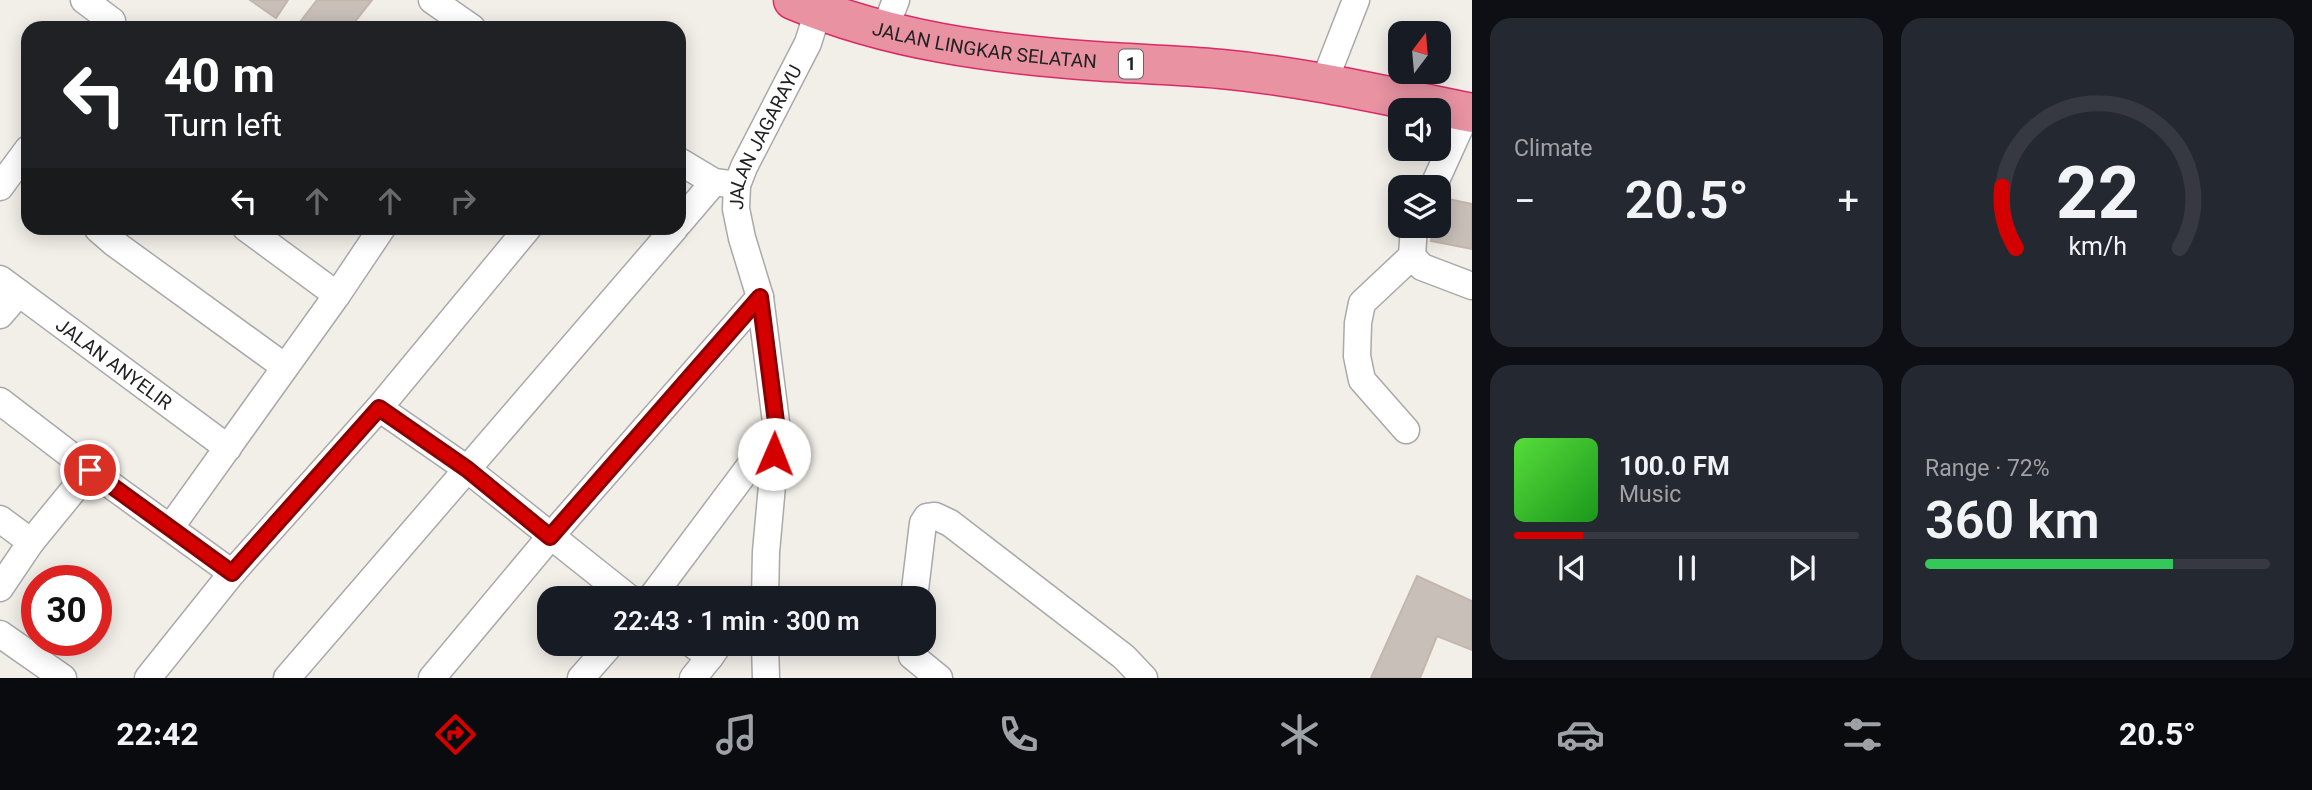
<!DOCTYPE html>
<html lang="en">
<head>
<meta charset="utf-8">
<style>
  body { margin:0; font-family:Roboto,sans-serif; background:#242831; color:#f1f3f6; height:100vh; display:flex; flex-direction:column; font-size:26px; white-space:nowrap }
  * { box-sizing:border-box; margin:0 }
  p { font-size:23px; color:#9ea1a6 }
  .icon { flex:none; width:38px; height:38px; fill:none; stroke:currentColor; stroke-width:2; stroke-linecap:round; stroke-linejoin:round }
  .map { position:relative; flex:1; overflow:hidden }
  .drawer { display:flex; flex-direction:column; gap:18px; padding:18px; background:#0d0f14; width:840px }
  .drawer>* { flex:none }
  .guide { position:absolute; left:21px; top:21px; width:665px; height:214px; border-radius:21px; box-shadow:0 4px 18px #0003; background:#202124; color:#fff; overflow:hidden }
  .needle { width:46px; rotate:16deg }
  .fabs { position:absolute; left:1388px; top:21px; display:grid; gap:14px }
  .fabs a { display:grid; place-items:center; width:63px; height:63px; border-radius:14px; background:#171b24; box-shadow:0 4px 18px #0003; font-size:35px }
  .speed { position:absolute; left:21px; top:565px; display:flex; gap:14px; font-size:35px; font-weight:700; text-align:center }
  .speed>* { display:grid; place-content:center; width:91px; height:91px; border-radius:50%; background:#171b24; box-shadow:0 4px 18px #0003; line-height:1 }
  .speed .limit { border:10px solid #d22; background:#fff; color:#111 }
  .pin { position:absolute; display:grid; place-items:center; width:60px; height:60px; color:#fff; margin:-30px; border:4px solid #fff; border-radius:50%; box-shadow:0 2px 7px #0007 }
  .me { position:absolute; width:77px; margin:-38px; rotate:1deg; stroke-linejoin:round; filter:drop-shadow(0 0 5px #0008) }
  .turn { display:flex; align-items:center; gap:24px; height:147px; padding:0 28px; font-size:32px }
  .turn .icon { width:91px; height:91px; stroke-width:2.5 }
  .turn b { display:block; font-size:49px; line-height:60px }
  .lanes { display:flex; align-items:center; height:66px; padding:0 28px; background:#0003; justify-content:center; gap:35px; direction:ltr }
  .lanes .off { opacity:.35 }
  .big { font-size:52px; font-weight:600; line-height:1.1 }
  .drawer .tile { flex:1; display:flex; flex-direction:column; justify-content:center; gap:10px; min-width:0; padding:0 24px; border-radius:21px; background:#242831 }
  .drawer .dial { align-items:center; gap:0 }
  .dial svg { height:182px; overflow:visible; fill:none; stroke:#363941; stroke-width:7; stroke-linecap:round; text-anchor:middle }
  .dial text { fill:#f1f3f6; stroke:none }
  .song { display:flex; align-items:center; gap:21px }
  .cover { width:84px; height:84px; border-radius:10px; background:linear-gradient(135deg,hsl(110 70% 55%),hsl(120 70% 35%)) }
  .played { height:7px; border-radius:4px; background:linear-gradient(90deg,#d40000 20%,#363941 20%) }
  .keys { display:flex; justify-content:space-around; direction:ltr }
  .heat { display:flex; justify-content:space-between; align-items:center; font-size:38px; direction:ltr }
  .charge { height:10px; border-radius:5px; background:linear-gradient(90deg,#34c759 72%,#363941 0) }
  .drawer .tiles { flex:1; display:grid; gap:18px; grid-template-columns:repeat(2,1fr) }
  .trip { position:absolute; left:537px; top:586px; width:399px; height:70px; border-radius:21px; background:#171b24; box-shadow:0 4px 18px #0003; font-weight:600; line-height:70px; text-align:center }
  .tab-bar { display:flex; height:112px; justify-content:space-around; align-items:center; background:#090b0e; color:#9ea1a6 }
  .tab-bar .icon { width:49px; height:49px }
  .tab-bar .selected { color:#d40000 }
  .tab-bar b { font-size:32px; color:#f1f3f6 }
  main { display:flex; flex:1; min-height:0 }
  .map>svg:first-child { display:block }
</style>
</head>
<body>
<main>
<div class="map">
<svg width="1472" height="678" viewBox="0 0 1472 678">
  <rect width="100%" height="100%" fill="#f2efe9"/>
  <!-- building -->
  <g fill="#c7bfb8" stroke="#c4b6ab" stroke-width="2">
    <polygon points="250,0 288,0 276,18"/>
    <polygon points="317,0 372,0 350,28 308,28 300,22"/>
    <polygon points="1439,197 1472,204 1472,249 1431,241 1434,226 1438,226"/>
    <polygon points="1417,576 1472,601 1472,650 1437,636 1420,678 1371,678"/>
  </g>
  <g fill="none" stroke-linecap="round" stroke-linejoin="round">
    <!-- minor casing -->
    <g stroke="#a9a9a9" stroke-width="29">
      <g id="minor">
        <polyline points="84,0 112,21 108,28"/>
        <polyline points="432,0 472,28"/>
        <polyline points="884,31 896,0"/>
        <polyline points="1324,82 1356,0"/>
        <polyline points="679,161 714,182 737,185"/>
        <polyline points="0,187 28,149"/>
        <polyline points="1433,187 1467,112"/>
        <polyline points="679,223 714,182"/>
        <polyline points="1414,226 1412,256 1422,267 1472,286"/>
        <polyline points="99,228 98,229 114,243 285,367"/>
        <polyline points="246,228 337,295"/>
        <path id="s1" d="M0,279L228,448"/>
        <polyline points="0,315 19,293"/>
        <polyline points="0,401 90,470 232,573"/>
        <polyline points="379,408 467,469 629,598"/>
        <polyline points="1406,430 1362,380 1357,356 1358,323 1362,303 1412,256"/>
        <polyline points="0,519 31,542"/>
        <polyline points="170,528 337,295 382,228"/>
        <polyline points="0,588 31,542 90,470"/>
        <polyline points="651,598 776,431"/>
        <path id="s2" d="M765,598L766,552L777,430L760,297L742,238L736,209L737,185L744,167L808,43L818,11"/>
        <polyline points="914,598 923,523 927,517 935,516 950,523 1124,657 1144,678"/>
        <polyline points="0,634 63,678"/>
        <polyline points="692,644 710,657 719,644"/>
        <polyline points="765,644 766,678"/>
        <polyline points="912,644 912,656 939,678"/>
        <polyline points="148,678 232,573 379,408 528,228"/>
        <polyline points="287,678 675,228"/>
        <polyline points="432,678 550,537 760,297"/>
        <polyline points="581,678 611,644"/>
        <polyline points="693,678 710,657"/>
      </g>
    </g>
    <!-- highway casing -->
    <g stroke="#dc2a67" stroke-width="41">
      <g id="highway">
        <path id="s3" d="M793,0C888,40 992,54 1094,61C1136,64 1179,65 1221,69C1306,77 1388,96 1472,113"/>
      </g>
    </g>
    <!-- minor -->
    <use href="#minor" stroke="#fff" stroke-width="26"/>
    <!-- highway -->
    <use href="#highway" stroke="#e892a2" stroke-width="38"/>
  </g>
  <g fill="none" stroke-linecap="round" stroke-linejoin="round">
    <!-- route casing -->
    <g stroke="#8a0000" stroke-width="18">
      <polyline id="route" points="90,470 232,573 379,408 467,469 550,537 760,297 777,430 774,454"/>
    </g>
    <!-- route -->
    <use href="#route" stroke="#d40000" stroke-width="12"/>
  </g>
  <g text-anchor="middle" stroke-width="6" stroke-linejoin="round" paint-order="stroke">
    <!-- shield labels -->
    <rect fill="#fff" stroke="#646464" stroke-width="2" x="1119" y="49.5" width="24" height="29" rx="5"/>
    <g font-size="18" font-weight="bold" fill="#222">
      <text x="1131" y="70">1</text>
    </g>
    <!-- street labels -->
    <g font-size="19" fill="#222" stroke="#fff">
      <text dy="7" stroke="none"><textPath href="#s3" startOffset="198">JALAN LINGKAR SELATAN</textPath></text>
      <text dy="7" stroke="none"><textPath href="#s2" startOffset="472">JALAN JAGARAYU</textPath></text>
      <text dy="7" stroke="none"><textPath href="#s1" startOffset="142">JALAN ANYELIR</textPath></text>
    </g>
  </g>
</svg>
<div class="fabs">
<a><svg class="needle" viewBox="-14 -14 28 28"><path d="M0-13l5 13h-10z" fill="#e53935"/><path d="M0 13l5-13h-10z" fill="#9ea1a6"/></svg></a>
<a><svg class="icon" aria-label="sound" viewBox="0 0 24 24"><path d="M4 9h4l5-4v14l-5-4H4zM17 9q2 3 0 6"/></svg></a>
<a><svg class="icon" aria-label="layers" viewBox="0 0 24 24"><path d="M12 4l9 5-9 5-9-5zM3 14l9 5 9-5"/></svg></a>
</div>
<div class="speed"><div class="limit">30</div></div>
<div class="pin" style="left:90px;top:470px;background:#d93025"><svg class="icon" aria-label="arrive" viewBox="0 0 24 24"><path d="M6 21V4h12l-3 4 3 4H6"/></svg></div>
<svg class="me" style="left:774px;top:454px" viewBox="-20 -20 40 40"><circle r="19" fill="#fff"/><path d="M0-13L10 11 0 6-10 11z" fill="#d40000"/></svg>
<div class="trip">22:43 · 1 min · 300 m</div>
<div class="guide">
<div class="turn"><svg class="icon" aria-label="left" viewBox="0 0 24 24"><path d="M17 20v-9H6M10 6l-5 5 5 5"/></svg><div><b>40 m</b>Turn left</div></div>
<div class="lanes"><svg class="icon" aria-label="left" viewBox="0 0 24 24"><path d="M17 20v-9H6M10 6l-5 5 5 5"/></svg><svg class="icon off" aria-label="ahead" viewBox="0 0 24 24"><path d="M12 20V5M6 11l6-6 6 6"/></svg><svg class="icon off" aria-label="ahead" viewBox="0 0 24 24"><path d="M12 20V5M6 11l6-6 6 6"/></svg><svg class="icon off" aria-label="right" viewBox="0 0 24 24"><path d="M7 20v-9h11M14 6l5 5-5 5"/></svg></div>
</div>
</div>
<section class="drawer">
<div class="tiles">
<div class="tile"><p>Climate</p>
<div class="heat"><a>−</a><b class="big">20.5°</b><a>+</a></div>
</div>
<div class="tile dial"><svg viewBox="0 0 100 80">
<path d="M14 69A42 42 0 1 1 86 69"/>
<path d="M14 69A42 42 0 0 1 8 42" stroke="#d40000"/>
<text x="50" y="56" font-size="32" font-weight="700">22</text>
<text x="50" y="72" font-size="11">km/h</text>
</svg></div>
<div class="tile">
<div class="song"><i class="cover"></i><div><b>100.0 FM</b><p>Music</p></div></div>
<div class="played"></div>
<div class="keys"><svg class="icon" aria-label="previous" viewBox="0 0 24 24"><path d="M18 5L8 12l10 7zM5 5v14"/></svg><svg class="icon" aria-label="pause" viewBox="0 0 24 24"><path d="M8 5v14M16 5v14"/></svg><svg class="icon" aria-label="next" viewBox="0 0 24 24"><path d="M6 5l10 7-10 7zM19 5v14"/></svg></div>
</div>
<div class="tile"><p>Range · 72%</p><b class="big">360 km</b><div class="charge"></div></div>
</div>
</section>
</main>
<nav class="tab-bar">
<b>22:42</b>
<svg class="icon selected" aria-label="directions" viewBox="0 0 24 24"><path d="M12 3l9 9-9 9-9-9zM9 14v-3h6M13 9l2 2-2 2"/></svg>
<svg class="icon" aria-label="music" viewBox="0 0 24 24"><path d="M9 18V5l10-2v13"/><circle cx="6" cy="18" r="3"/><circle cx="16" cy="16" r="3"/></svg>
<svg class="icon" aria-label="phone" viewBox="0 0 24 24"><path d="M5 4h4l2 5-3 2q2 4 5 5l2-3 5 2v4C11 20 4 13 5 4z"/></svg>
<svg class="icon" aria-label="climate" viewBox="0 0 24 24"><path d="M12 3v18M4 7l16 10M4 17L20 7"/></svg>
<svg class="icon" aria-label="car" viewBox="0 0 24 24"><path d="M5 17H2v-5l4-1 3-4h7l3 4 3 1v5h-3M9 17h6M6 11h13"/><circle cx="7" cy="17" r="2"/><circle cx="17" cy="17" r="2"/></svg>
<svg class="icon" aria-label="filters" viewBox="0 0 24 24"><path d="M4 7h16M4 17h16"/><circle cx="9" cy="7" r="2"/><circle cx="15" cy="17" r="2"/></svg>
<b>20.5°</b>
</nav>
</body>
</html>
